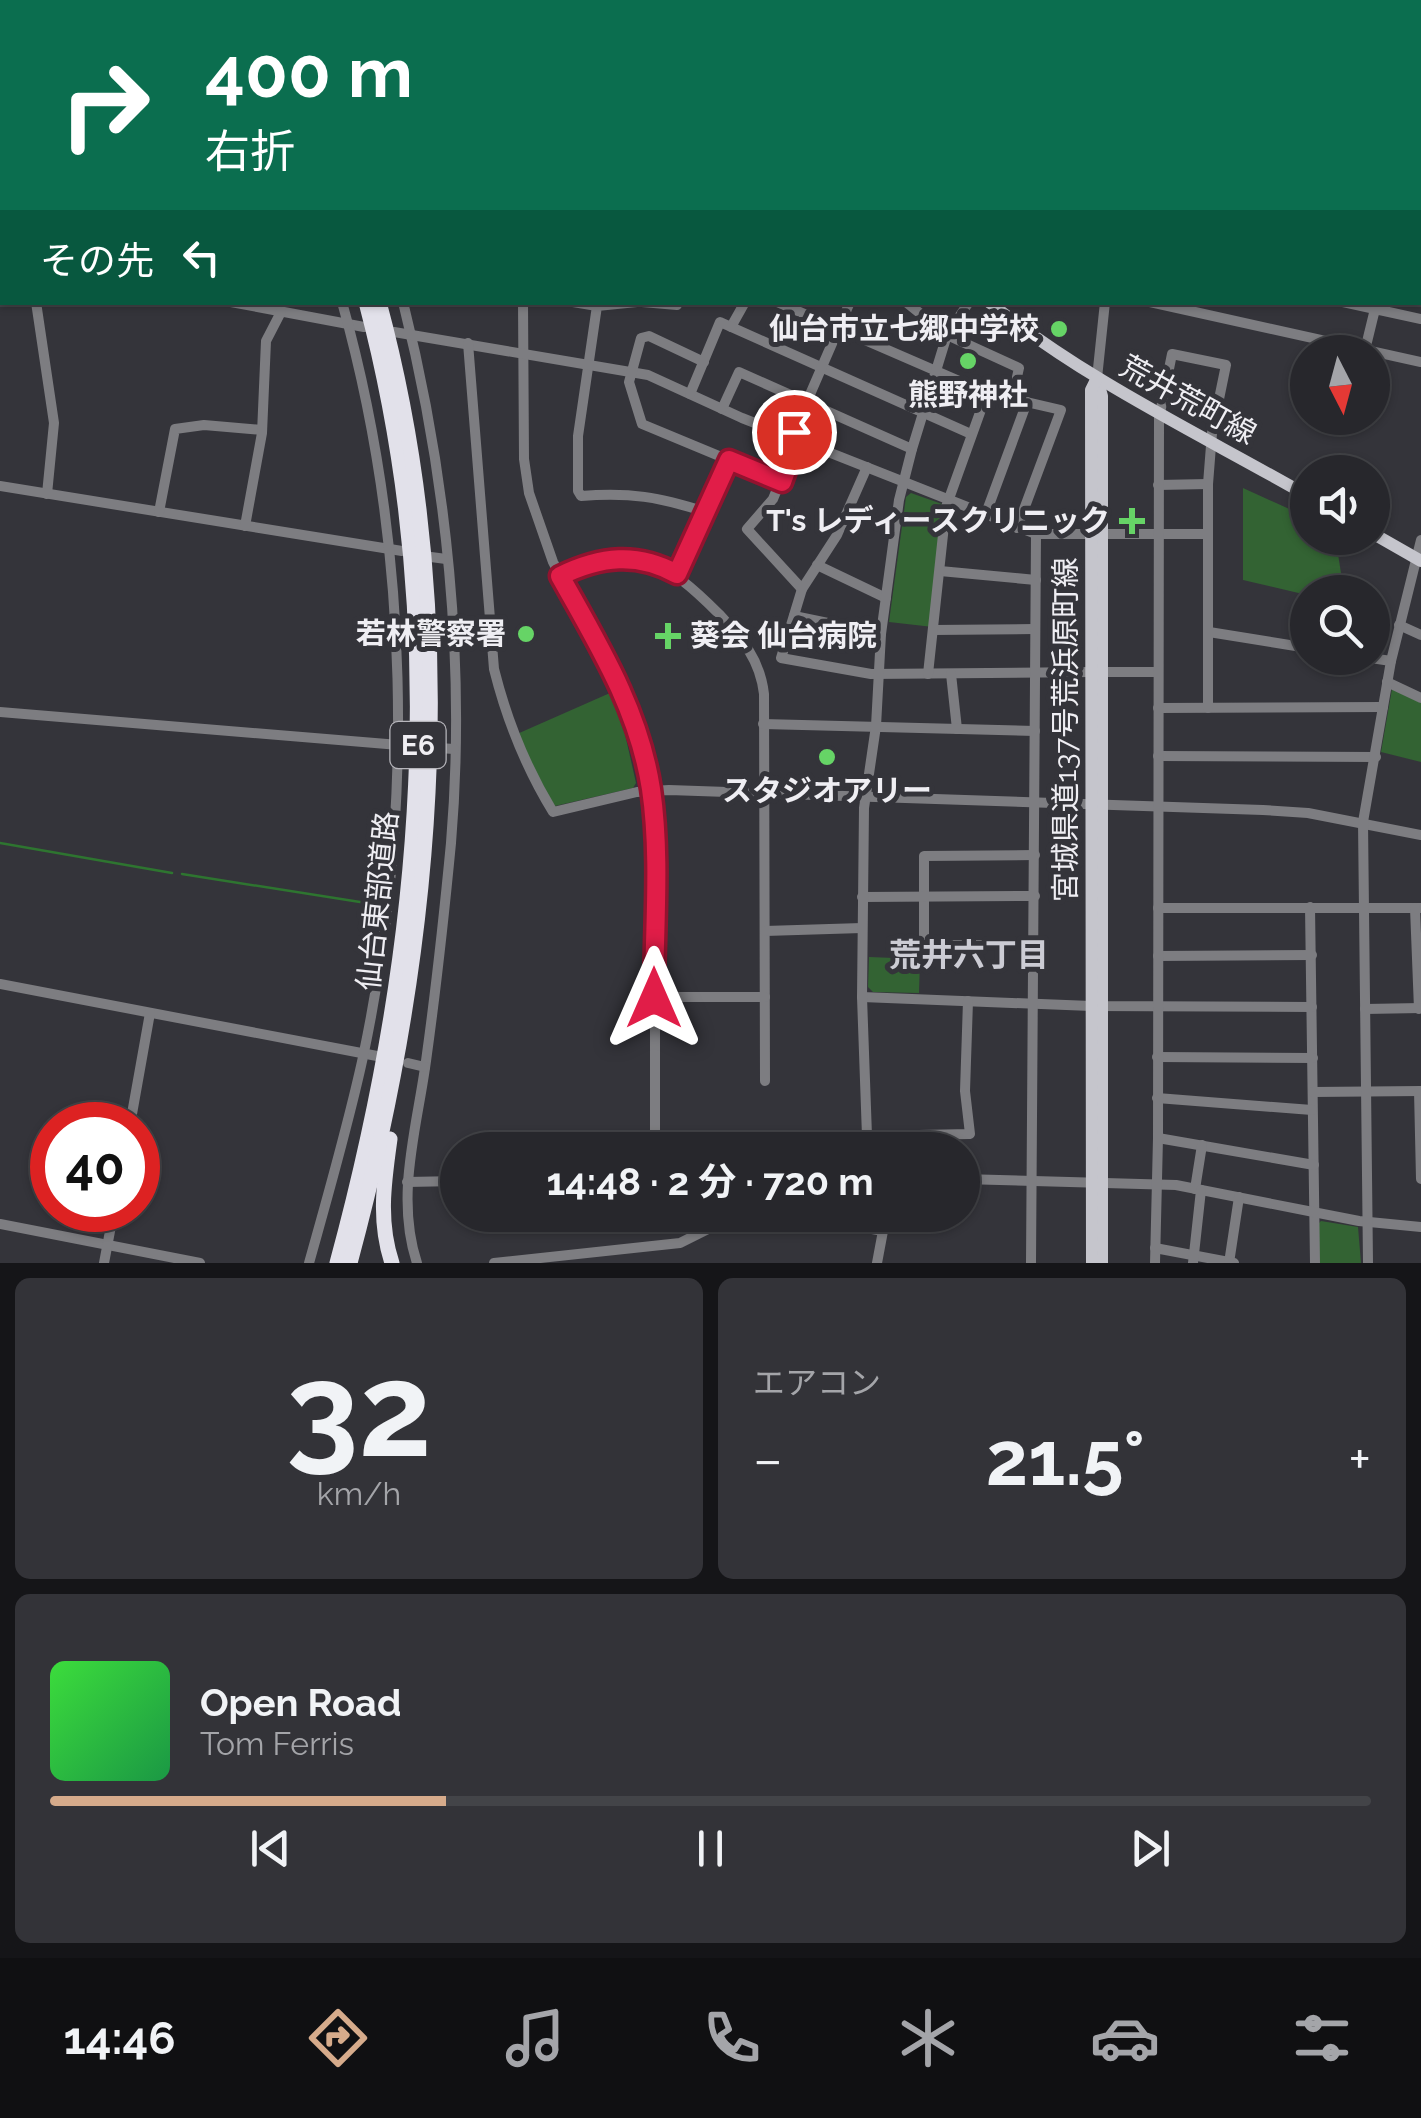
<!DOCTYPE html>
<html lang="ja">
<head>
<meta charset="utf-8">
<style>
  body { margin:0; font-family:Raleway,"Noto Sans JP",sans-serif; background:#333338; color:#f1f3f6; height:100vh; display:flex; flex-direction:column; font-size:38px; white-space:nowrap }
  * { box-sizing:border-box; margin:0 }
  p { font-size:32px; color:#a4a5a9 }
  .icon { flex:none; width:55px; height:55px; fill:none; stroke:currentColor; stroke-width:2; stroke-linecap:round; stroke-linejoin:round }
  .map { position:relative; height:1263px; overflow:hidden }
  .sheet { display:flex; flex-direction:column; gap:15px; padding:15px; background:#151518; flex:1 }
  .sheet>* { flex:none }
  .banner { position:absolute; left:0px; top:0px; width:1422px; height:305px; box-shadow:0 2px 8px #0004,0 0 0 2px #434448; background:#0b6e4f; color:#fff; overflow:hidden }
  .needle { width:65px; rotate:174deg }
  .tools { position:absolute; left:1290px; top:335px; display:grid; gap:20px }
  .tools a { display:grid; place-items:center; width:100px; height:100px; border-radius:50%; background:#27272c; box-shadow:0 2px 8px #0004,0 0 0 2px #434448; font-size:50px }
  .speed { position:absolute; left:30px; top:1102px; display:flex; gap:20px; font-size:50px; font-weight:700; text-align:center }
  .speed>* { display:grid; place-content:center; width:130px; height:130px; border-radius:50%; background:#27272c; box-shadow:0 2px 8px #0004,0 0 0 2px #434448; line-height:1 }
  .speed .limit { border:15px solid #d22; background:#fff; color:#111 }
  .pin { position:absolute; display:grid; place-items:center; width:85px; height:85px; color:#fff; margin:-42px; border:5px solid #fff; border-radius:50%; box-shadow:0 2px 10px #0007 }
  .me { position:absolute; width:110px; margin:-55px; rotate:0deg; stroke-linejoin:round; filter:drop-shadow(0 0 8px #0008) }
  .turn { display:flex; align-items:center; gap:35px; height:210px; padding:0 40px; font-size:45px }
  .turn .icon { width:130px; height:130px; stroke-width:2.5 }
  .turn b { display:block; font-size:70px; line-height:85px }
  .then { display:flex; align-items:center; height:95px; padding:0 40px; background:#0003; gap:20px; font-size:38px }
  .big { font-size:75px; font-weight:700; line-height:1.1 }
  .sheet .card { flex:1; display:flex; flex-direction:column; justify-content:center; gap:15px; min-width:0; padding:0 35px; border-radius:15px; background:#333338 }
  .sheet .dial { align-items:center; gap:0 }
  .dial b { font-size:130px; line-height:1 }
  .song { display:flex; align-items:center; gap:30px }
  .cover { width:120px; height:120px; border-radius:15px; background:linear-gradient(135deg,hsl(120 70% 55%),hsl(140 70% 35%)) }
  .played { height:10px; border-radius:5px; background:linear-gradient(90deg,#d6ab8b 30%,#434448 30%) }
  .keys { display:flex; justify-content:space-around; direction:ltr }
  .heat { display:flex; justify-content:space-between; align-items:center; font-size:55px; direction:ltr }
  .sheet .tiles { flex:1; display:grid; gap:15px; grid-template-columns:1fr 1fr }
  .card:last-child { grid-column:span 2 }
  .trip { position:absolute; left:440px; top:1132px; width:540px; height:100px; border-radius:50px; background:#27272c; box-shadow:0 2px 8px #0004,0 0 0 2px #434448; font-weight:700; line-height:100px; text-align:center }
  .dock { display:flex; height:160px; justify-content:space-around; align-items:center; background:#101012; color:#a4a5a9 }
  .dock .icon { width:70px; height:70px }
  .dock .current { color:#d6ab8b }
  .dock b { font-size:45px; color:#f1f3f6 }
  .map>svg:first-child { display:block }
</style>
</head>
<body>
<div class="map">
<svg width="1421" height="1263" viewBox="0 0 1421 1263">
  <rect width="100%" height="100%" fill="#34343a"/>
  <!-- green -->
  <g fill="#336333">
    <polygon points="1243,488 1307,517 1308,538 1342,538 1338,554 1341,573 1322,592 1307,595 1243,580"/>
    <polygon points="911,493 942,504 933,627 889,622 906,497"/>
    <polygon points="1392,689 1421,703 1421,762 1381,752"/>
    <polygon points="610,693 625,734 636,783 633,788 555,806 538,778 517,734"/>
    <polygon points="869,957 920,959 919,993 873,992 868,987"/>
    <polygon points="1321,1221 1358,1227 1361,1263 1319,1263 1318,1224"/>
  </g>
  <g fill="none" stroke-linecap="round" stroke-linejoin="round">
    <!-- stream -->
    <g stroke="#2e7530" stroke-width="2.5">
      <polyline points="985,0 986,2"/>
      <polyline points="1416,0 1421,1"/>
      <polyline points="0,843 172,873"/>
      <polyline points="182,874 379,905"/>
    </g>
    <!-- minor -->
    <g stroke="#7d7d81" stroke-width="10">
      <polyline points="227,0 228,2"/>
      <polyline points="299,0 300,2"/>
      <polyline points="371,0 374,2"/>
      <polyline points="440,0 443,2"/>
      <polyline points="503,0 506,2"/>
      <polyline points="709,0 710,2"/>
      <polyline points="770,0 770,2"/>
      <polyline points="810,0 811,2"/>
      <polyline points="925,0 925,2"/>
      <polyline points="978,0 979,2"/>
      <polyline points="994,0 995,2"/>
      <polyline points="1180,0 1191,2"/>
      <polyline points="1375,0 1386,2"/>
      <polyline points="98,2 100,0"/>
      <polyline points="719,2 747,0"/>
      <polyline points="1058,2 1059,0"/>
      <polyline points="1355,2 1356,0"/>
      <polyline points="1420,10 1421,10"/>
      <polyline points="1420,53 1421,53"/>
      <polyline points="1420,93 1421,94"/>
      <polyline points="0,125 2,121"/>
      <polyline points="1420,126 1421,126"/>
      <polyline points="1420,153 1421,153"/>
      <polyline points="1420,191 1421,191"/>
      <polyline points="1420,236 1421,236"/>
      <polyline points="1420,279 1421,280"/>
      <polyline points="0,287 2,287"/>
      <polyline points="36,302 54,423 47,494"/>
      <polyline points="231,302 364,327"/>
      <path d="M403,302C447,477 466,664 451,843C444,916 436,989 426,1061C417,1128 395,1196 417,1263"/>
      <polyline points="523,302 524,459 529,493 553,562 628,706 651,790 655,887 655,1150"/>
      <polyline points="573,302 597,306 597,302"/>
      <path d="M637,302L597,306L578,436V491L581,496C630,492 659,497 706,512"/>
      <polyline points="642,302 677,305 678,302"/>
      <polyline points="777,302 987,393 1061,410 1017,528"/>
      <polyline points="906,302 947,335 1019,368 1012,399"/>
      <polyline points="1150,302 1421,362"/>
      <polyline points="1343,302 1375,309"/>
      <polyline points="731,327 745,302"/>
      <polyline points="394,332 648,375 742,418 1036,534 1208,534"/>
      <path d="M468,343L494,669C507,721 525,766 553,812L637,792L669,790L1263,810L1308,813L1421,835"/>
      <polyline points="1365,350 1375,309 1421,319"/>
      <polyline points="704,362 649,336 641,338 629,382 642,424 782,482"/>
      <polyline points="1097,378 1105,302"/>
      <polyline points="690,394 720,322 971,434"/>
      <polyline points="722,409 739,372 912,449"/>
      <polyline points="792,436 850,302"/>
      <polyline points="798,438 773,499 747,529 802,589"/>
      <polyline points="867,467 837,535 802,589 781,658 871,674 1092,672"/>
      <polyline points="1158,485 1208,484"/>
      <polyline points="0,486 402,551"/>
      <polyline points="159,512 175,429 204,425 262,430"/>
      <polyline points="985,516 1027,402"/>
      <polyline points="245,526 262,433 266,341 281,312"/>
      <polyline points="431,557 446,559"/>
      <polyline points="817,565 886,598"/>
      <polyline points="940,571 1036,580"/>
      <polyline points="677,575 729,460"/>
      <path d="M560,576C634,540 666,561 719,614C742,639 760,659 764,694L765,1081"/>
      <polyline points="794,616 881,634"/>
      <polyline points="1399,625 1421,635"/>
      <polyline points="933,630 1034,629"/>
      <polyline points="1209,632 1308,648"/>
      <polyline points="1371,658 1391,661"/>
      <polyline points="1101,672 1158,672"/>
      <polyline points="928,674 946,507 987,393"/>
      <polyline points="951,674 957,729"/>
      <polyline points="1387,682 1421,698"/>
      <polyline points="1158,708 1383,707"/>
      <polyline points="0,712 411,746"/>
      <polyline points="763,724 1035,731"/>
      <polyline points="439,748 454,749"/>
      <polyline points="1158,756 1376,757"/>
      <polyline points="1035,855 924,856 924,945 1035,945"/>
      <polyline points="862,897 1035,896"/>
      <polyline points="1310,907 1315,1263"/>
      <polyline points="1158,908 1421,908"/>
      <polyline points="1415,908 1419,1009"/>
      <polyline points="765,931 862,928"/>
      <polyline points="1158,956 1312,955"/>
      <polyline points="0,984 377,1056"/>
      <polyline points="654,997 765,997"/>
      <polyline points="862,997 1091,1006 1312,1007"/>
      <polyline points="968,1001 965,1091 970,1134 867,1136 862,997 864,808 876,726 881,634 899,500 912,449 947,335 969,302"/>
      <polyline points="1365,1009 1421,1008"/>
      <polyline points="1157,1057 1313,1058"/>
      <polyline points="408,1063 425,1067"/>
      <polyline points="1419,1091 1421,1179"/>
      <polyline points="1313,1092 1421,1091"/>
      <polyline points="1157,1098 1312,1110"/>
      <polyline points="130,1125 150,1013"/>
      <polyline points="1158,1138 1314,1165"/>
      <polyline points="962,1179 1176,1185 1359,1221 1421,1227"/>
      <polyline points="407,1182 458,1181"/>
      <polyline points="1195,1189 1202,1145"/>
      <polyline points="796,1215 883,1231"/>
      <polyline points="0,1224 200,1263"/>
      <polyline points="1155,1248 1234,1263"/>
      <polyline points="104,1263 114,1210"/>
      <path d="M309,1263C328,1195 348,1126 363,1057C415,811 410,545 342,302"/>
      <polyline points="494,1263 680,1243 736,1215"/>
      <polyline points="877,1263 886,1215"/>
      <polyline points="1031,1263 1036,534"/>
      <polyline points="1155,1263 1158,1138 1159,418 1172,354 1226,365 1212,433 1208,484 1208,708"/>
      <polyline points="1193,1263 1201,1190"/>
      <polyline points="1229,1263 1239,1197"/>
      <polyline points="1368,1263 1363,822 1391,661 1421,540"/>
    </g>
    <!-- major -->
    <g stroke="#c5c5cc" stroke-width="12">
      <polyline points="617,0 619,2"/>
      <path d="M989,302C1085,380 1200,434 1308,496"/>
      <polyline points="1097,378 1102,396 1102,1263"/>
      <polyline points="1372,533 1421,561"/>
      <polyline points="1092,1263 1091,390 1097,378"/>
    </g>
    <!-- highway -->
    <g stroke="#e2e1ea" stroke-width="15">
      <polyline points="255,0 257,2"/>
      <polyline points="269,0 270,2"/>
      <path d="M390,1139C384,1182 378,1221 392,1263"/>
      <path d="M337,1263C423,946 451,624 366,302"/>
      <path d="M350,1263C435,949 465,620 379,302"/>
    </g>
  </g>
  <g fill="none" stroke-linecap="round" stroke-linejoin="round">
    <!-- route casing -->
    <g stroke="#92132f" stroke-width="25">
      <path id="route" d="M654,998C654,929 661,857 651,789C639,710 598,644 560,576C601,556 637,552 677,574L729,460L782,482L798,438L792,436L794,432"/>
    </g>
    <!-- route -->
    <use href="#route" stroke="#e11d48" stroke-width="18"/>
  </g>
  <!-- markers -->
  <g fill="#66d466" stroke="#34343a" stroke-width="4">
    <circle cx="1059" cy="329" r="10"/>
    <circle cx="968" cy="361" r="10"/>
    <path d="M1127 506h10v10h10v10h-10v10h-10v-10h-10v-10h10z"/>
    <circle cx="526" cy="634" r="10"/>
    <path d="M663 621h10v10h10v10h-10v10h-10v-10h-10v-10h10z"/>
    <circle cx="827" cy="757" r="10"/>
  </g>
  <g text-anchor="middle" stroke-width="10" stroke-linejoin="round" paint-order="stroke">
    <!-- shield labels -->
    <rect fill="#34343a" stroke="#b7b6bc" stroke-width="2.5" x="390.5" y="722" width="55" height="46" rx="8"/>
    <g font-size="28" font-weight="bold" fill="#efeef3">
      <text x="418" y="755">E6</text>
    </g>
    <!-- poi labels -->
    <g font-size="30" font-weight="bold" fill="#efeef3" stroke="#34343a" text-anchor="end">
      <text x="1039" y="339">仙台市立七郷中学校</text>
      <text x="968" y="405" text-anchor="middle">熊野神社</text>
      <text x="1110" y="531">T's レディースクリニック</text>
      <text x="506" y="644">若林警察署</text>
      <text x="690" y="646" text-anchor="start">葵会 仙台病院</text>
      <text x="827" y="801" text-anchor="middle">スタジオアリー</text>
    </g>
    <!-- street labels -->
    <g font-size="30" fill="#efeef3" stroke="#34343a">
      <text transform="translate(1188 400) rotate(29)" y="10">荒井荒町線</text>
      <text transform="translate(1066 730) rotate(-90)" y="10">宮城県道137号荒浜原町線</text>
      <text transform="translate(378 901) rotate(-84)" y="10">仙台東部道路</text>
    </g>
    <!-- neighbourhood labels -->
    <g font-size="32" font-weight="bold" fill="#ccccd4" stroke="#34343a">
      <text x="969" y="966">荒井六丁目</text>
    </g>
  </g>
</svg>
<div class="tools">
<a><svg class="needle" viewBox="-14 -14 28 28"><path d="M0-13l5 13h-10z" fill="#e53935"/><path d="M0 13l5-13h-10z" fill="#a4a5a9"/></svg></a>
<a><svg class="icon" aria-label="sound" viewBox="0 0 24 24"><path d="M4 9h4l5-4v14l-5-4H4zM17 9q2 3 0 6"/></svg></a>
<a><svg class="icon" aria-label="search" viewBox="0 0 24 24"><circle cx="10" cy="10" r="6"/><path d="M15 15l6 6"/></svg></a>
</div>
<div class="speed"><div class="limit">40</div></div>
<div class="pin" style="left:794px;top:432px;background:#d93025"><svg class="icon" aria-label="arrive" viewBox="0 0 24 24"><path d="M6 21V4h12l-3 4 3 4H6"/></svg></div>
<svg class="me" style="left:654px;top:998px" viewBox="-20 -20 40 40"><path d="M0-17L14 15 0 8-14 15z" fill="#e11d48" stroke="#fff" stroke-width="4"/></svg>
<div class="trip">14:48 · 2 分 · 720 m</div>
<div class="banner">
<div class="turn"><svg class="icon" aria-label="right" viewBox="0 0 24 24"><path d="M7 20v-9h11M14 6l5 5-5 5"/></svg><div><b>400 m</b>右折</div></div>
<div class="then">その先<svg class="icon" aria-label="left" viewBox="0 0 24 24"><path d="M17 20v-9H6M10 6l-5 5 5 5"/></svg></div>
</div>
</div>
<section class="sheet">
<div class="tiles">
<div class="card dial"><b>32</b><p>km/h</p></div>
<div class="card"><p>エアコン</p>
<div class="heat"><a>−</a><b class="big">21.5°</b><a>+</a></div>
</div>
<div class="card">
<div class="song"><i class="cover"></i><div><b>Open Road</b><p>Tom Ferris</p></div></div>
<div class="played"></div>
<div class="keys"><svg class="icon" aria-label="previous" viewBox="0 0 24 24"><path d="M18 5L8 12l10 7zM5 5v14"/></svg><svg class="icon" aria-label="pause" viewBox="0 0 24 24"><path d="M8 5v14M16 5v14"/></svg><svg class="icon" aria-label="next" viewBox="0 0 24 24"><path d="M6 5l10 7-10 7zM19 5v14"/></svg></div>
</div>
</div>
</section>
<nav class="dock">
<b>14:46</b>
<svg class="icon current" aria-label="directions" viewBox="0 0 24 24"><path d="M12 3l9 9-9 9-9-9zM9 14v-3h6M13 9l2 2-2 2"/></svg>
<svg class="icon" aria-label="music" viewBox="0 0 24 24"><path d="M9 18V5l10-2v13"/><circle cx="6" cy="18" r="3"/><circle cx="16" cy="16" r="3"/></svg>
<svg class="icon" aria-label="phone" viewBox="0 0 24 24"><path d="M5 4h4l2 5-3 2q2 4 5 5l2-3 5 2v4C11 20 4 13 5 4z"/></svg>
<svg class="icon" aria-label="climate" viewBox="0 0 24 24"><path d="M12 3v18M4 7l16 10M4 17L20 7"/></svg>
<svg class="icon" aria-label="car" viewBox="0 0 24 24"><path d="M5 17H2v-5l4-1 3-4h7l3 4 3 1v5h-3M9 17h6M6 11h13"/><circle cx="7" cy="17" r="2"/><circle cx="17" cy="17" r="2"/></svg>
<svg class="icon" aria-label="filters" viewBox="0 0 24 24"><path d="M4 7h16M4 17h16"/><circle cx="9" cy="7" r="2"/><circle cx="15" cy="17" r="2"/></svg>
</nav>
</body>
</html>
